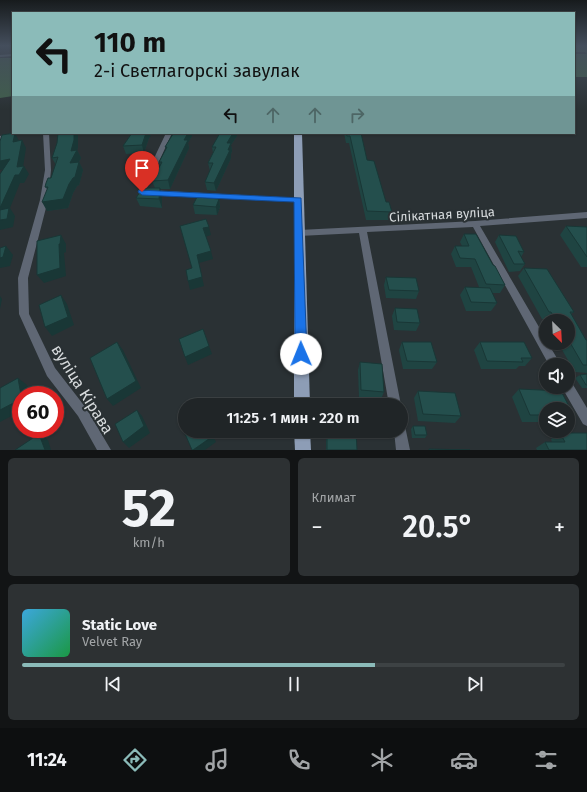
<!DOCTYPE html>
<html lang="ru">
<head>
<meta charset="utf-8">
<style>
  body { margin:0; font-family:"Fira Sans",sans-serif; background:#2d3133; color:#f1f3f6; height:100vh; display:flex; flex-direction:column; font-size:15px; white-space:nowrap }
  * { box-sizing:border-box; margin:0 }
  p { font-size:13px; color:#a2a5a7 }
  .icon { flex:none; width:22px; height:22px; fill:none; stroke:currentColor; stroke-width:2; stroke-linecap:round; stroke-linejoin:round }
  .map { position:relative; height:450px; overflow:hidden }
  .side { display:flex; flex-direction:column; gap:8px; padding:8px; background:#121415; flex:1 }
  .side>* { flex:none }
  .guide { position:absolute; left:12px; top:12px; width:563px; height:122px; border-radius:0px; box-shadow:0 1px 3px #0004,0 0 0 1px #3d4244; background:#8bbbb9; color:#111; overflow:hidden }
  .needle { width:26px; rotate:156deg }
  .tools { position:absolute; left:539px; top:314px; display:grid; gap:8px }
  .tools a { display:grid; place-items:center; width:36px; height:36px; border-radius:50%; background:#202527; box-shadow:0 1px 3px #0004,0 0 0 1px #3d4244; font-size:20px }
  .speed { position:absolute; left:12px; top:386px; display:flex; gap:8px; font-size:20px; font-weight:700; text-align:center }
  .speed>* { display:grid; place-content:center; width:52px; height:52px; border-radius:50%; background:#202527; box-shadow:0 1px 3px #0004,0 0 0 1px #3d4244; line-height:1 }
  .speed .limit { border:6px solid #d22; background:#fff; color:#111 }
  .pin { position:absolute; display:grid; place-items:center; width:34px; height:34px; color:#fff; margin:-41px -17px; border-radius:50% 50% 50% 0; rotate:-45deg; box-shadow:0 0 4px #0007 }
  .pin .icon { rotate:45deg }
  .me { position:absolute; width:44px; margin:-22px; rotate:359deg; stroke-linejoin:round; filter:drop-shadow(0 0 3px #0008) }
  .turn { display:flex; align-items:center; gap:14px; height:84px; padding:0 16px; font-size:18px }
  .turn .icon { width:52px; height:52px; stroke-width:2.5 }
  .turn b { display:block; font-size:28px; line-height:34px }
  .lanes { display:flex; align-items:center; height:38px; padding:0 16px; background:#0003; justify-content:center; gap:20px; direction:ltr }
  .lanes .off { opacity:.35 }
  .big { font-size:30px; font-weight:600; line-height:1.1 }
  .side .card { flex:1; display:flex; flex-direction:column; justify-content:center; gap:6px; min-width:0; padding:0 14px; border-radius:6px; background:#2d3133 }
  .side .dial { align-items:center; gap:0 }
  .dial b { font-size:52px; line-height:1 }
  .song { display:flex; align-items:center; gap:12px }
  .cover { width:48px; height:48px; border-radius:6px; background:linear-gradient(135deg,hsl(200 70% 55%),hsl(140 70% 35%)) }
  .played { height:4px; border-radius:2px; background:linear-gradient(90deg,#8bbbb9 65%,#3d4244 65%) }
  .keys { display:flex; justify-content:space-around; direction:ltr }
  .heat { display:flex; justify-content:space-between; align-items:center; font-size:22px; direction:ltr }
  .side .tiles { flex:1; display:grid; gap:8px; grid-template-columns:1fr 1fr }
  .card:last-child { grid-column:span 2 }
  .trip { position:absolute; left:178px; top:398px; width:230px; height:40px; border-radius:20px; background:#202527; box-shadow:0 1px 3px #0004,0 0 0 1px #3d4244; font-weight:600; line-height:40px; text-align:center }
  .tab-bar { display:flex; height:64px; justify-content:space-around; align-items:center; background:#0d0f10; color:#a2a5a7 }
  .tab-bar .icon { width:28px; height:28px }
  .tab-bar .selected { color:#8bbbb9 }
  .tab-bar b { font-size:18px; color:#f1f3f6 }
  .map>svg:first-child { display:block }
</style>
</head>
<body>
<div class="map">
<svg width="587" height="450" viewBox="0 0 587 450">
  <rect width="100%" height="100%" fill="#2a3134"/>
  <!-- green -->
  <g fill="#405e4b">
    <polygon points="574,46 587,46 587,77 574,77 574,54 587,54 585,52 574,52"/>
    <polygon points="0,58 13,58 13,96 0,98"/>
  </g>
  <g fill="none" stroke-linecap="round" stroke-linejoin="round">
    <!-- street -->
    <g fill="#5f6774" fill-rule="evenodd">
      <polygon points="13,54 13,56 0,57 0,55"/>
      <polygon points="13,133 23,133 0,140 0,136"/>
      <polygon points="43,133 49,133 51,170 48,200 28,278 29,314 55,368 86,408 111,450 97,450 78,416 47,376 19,314 18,278 40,200 45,170"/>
      <polygon points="166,133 172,133 146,190 298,198 302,200 298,202 139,194 138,192"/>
      <polygon points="587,212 587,218 480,226 546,339 546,343 548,343 561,365 549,365 473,227 367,232 401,405 389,405 359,233 299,236 295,233 299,230 475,221"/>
      <polygon points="568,381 572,383 587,408 587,426 583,424 564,391 562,387 568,387"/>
      <polygon points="401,425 405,426 410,450 396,450 394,431 401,431"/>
    </g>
    <!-- primary -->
    <g fill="#8d9db6" fill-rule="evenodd">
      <polygon points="294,133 302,133 310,405 294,405"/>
      <polygon points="294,431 310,431 311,450 295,450"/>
    </g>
  </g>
  <!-- wall -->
  <g fill="#1f4442">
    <polygon points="132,133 152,133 149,138 144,153 126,154 123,146"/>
    <polygon points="191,133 192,136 188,143 189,148 170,189 160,189 162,197 162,208 140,206 136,198 155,188 152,181 160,167 159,162 166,149 165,147 172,135 172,134"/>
    <polygon points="220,133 236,133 237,136 231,145 232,151 231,154 231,158 216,191 207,190 205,182 210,171 208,163 213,153 212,147"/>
    <polygon points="344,133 361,133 367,160 386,202 392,212 390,220 366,220 349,143 346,143"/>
    <polygon points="78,147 77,150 81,158 79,162 83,170 79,185 77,186 73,193 68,208 47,211 47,189 45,187 51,178 56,165 52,158"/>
    <polygon points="219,199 220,207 217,215 195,214 193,205"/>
    <polygon points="566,226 587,227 587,267 581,267 560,235"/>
    <polygon points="464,234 493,265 505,285 500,293 492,293 497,303 491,311 466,311 460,295 465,287 479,287 471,267 456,267 451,254 455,246 462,246 460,242"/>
    <polygon points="499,235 524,252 521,257 525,264 520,271 509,272 495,242"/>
    <polygon points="524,268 574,312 571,314 586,340 587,340 587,373 575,372 558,343 568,343 568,321 546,321 546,323 544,319 542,319 518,276"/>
    <polygon points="386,277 419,291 416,299 386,298 384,285"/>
    <polygon points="395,308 420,323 416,331 394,330 392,316"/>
    <polygon points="402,342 437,362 432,369 403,369 399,350"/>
    <polygon points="480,342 532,358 525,366 519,366 516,369 481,369 474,350"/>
    <polygon points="360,362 384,392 381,399 359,397 358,370"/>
    <polygon points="587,374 587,388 582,388 575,378 580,375"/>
    <polygon points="519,389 561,391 574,416 568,420 568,409 546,409 546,422 522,422 512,397"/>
    <polygon points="418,391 461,416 455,423 418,421 414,398"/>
    <polygon points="413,426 427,435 425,438 412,438 411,429"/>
    <polygon points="326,431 356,431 357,450 326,450"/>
    <polygon points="560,433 587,450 537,450 536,448 545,442 552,442 551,439"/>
  </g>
  <!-- shaded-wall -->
  <g fill="#193736">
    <polygon points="15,133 19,141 13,142"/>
    <polygon points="74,133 78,133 78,147 77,151 77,150 81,158 74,171 70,163 71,151"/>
    <polygon points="146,133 152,133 149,138 144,153 142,145"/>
    <polygon points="188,133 191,133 192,136 188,143 189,148 170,189 168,180 184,140"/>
    <polygon points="233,133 236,133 237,136 231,145 232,151 231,154 231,158 216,191 214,183 227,143"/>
    <polygon points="22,140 26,148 23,167 24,166 29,174 24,183 20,183 10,208 15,216 13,227 0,230 0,208 15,175 17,167"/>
    <polygon points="10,159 15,167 0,170 0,161"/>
    <polygon points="79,162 83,170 79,185 77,186 73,193 68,208 47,211 42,202 69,184"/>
    <polygon points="160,188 162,197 162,208 159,199"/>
    <polygon points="219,199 220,207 217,215 216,207"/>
    <polygon points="209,227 211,235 205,237 203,228"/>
    <polygon points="61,235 66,244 66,252 64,253 66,276 44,283 37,275 59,244"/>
    <polygon points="6,246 13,255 10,266 0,268 0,258"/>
    <polygon points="211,251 213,259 199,263 204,286 190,290 188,281 197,255"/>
    <polygon points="61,295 67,304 74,325 52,336 45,327"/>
    <polygon points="0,296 2,299 0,309"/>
    <polygon points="117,342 123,350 141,388 113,406 107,399"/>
    <polygon points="209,346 212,354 188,365 185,357"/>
    <polygon points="18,378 27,385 29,395 21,395"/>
    <polygon points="21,399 21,411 0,422 0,410"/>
    <polygon points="137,410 142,416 150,433 129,448 123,442"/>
    <polygon points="39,434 48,440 51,450 45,450"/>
    <polygon points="213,436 216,442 205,450 193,450"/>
  </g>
  <!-- building -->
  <g fill="#244f4d" stroke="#193736">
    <polygon points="15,133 13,142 22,140 17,167 24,166 19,175 15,175 0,208 0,174 10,159 0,161 0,141 2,135"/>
    <polygon points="58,133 74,133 74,140 71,151 77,150 70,163 79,162 75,177 73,178 69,184 63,199 42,202 48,187 45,187 46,183 48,178 51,178 58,157 52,158 57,143"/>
    <polygon points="132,133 146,133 142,145 123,146"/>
    <polygon points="172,133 188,133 184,140 188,140 168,180 152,181 162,162 159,162 167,147 165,147 173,134 172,134"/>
    <polygon points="220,133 233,133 227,143 231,143 228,150 230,150 214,183 205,182 213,163 208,163 216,147 212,147"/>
    <polygon points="346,133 361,133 367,160 374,161 386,202 389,202 392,212 367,211 350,136 347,136"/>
    <polygon points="148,188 160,188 159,199 136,198 142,189"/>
    <polygon points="197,197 219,199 216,207 193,205"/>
    <polygon points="9,208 7,219 0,220 0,210"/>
    <polygon points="206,219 209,227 203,228 211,251 197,255 202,277 188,281 186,270 192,268 180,226"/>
    <polygon points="566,226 587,227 587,257"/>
    <polygon points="464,234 476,234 493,265 495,266 505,285 486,284 475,259 460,258 455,246 469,246"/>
    <polygon points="61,235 60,244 59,244 60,268 37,275 37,241"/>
    <polygon points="499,235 516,236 524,252 518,251 525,264 514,264"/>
    <polygon points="6,246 3,257 0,258 0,248"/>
    <polygon points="524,268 547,269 574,312 570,312 586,340 587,340 587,365 583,365 568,339 568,321 556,321 551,312 549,312"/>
    <polygon points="386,277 416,278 419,291 389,290"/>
    <polygon points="465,287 490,288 497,303 471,302"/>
    <polygon points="61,295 68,317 45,327 39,305"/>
    <polygon points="395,308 417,309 420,323 397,322"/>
    <polygon points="203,329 209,346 185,357 179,339"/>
    <polygon points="117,342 136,381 107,399 90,358"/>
    <polygon points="402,342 431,342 437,362 407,361"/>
    <polygon points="480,342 524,342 532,358 521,358 523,362 487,361"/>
    <polygon points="360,362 382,364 384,392 361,390"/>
    <polygon points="587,374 587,385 586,385 580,375"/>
    <polygon points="18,378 21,395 21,399 0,410 0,388"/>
    <polygon points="519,389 561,391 574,416 568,416 568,409 546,409 546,415 530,415"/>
    <polygon points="418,391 455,393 461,416 423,414"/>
    <polygon points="137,410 144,426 123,442 115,424"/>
    <polygon points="413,426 425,426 427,435 415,435"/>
    <polygon points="185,427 185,431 210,431 213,436 193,450 192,450 183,429"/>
    <polygon points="327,431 356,431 357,450 327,450"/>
    <polygon points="560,433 587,433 587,450 549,450 545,442 565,442"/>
    <polygon points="39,434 45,450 15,450"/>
    <polygon points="429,449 470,450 429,450"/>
  </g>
  <!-- sky -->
  <linearGradient id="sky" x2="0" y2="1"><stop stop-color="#171b1d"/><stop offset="0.42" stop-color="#444e5c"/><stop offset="1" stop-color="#444e5c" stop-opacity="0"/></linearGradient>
  <rect width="587" height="109" fill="url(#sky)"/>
  <!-- route -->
  <polygon fill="#1a73e8" stroke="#114b97" points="139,190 301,198 307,354 305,358 301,360 296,358 295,354 294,202 142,195 138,192"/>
  <g text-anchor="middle" stroke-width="4" stroke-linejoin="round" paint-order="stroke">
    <!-- street labels -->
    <g font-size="13" fill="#d7dbdd" stroke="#2a3134">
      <text transform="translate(442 214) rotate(-3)" y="5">Сілікатная вуліца</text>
    </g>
    <!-- near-street labels -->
    <g font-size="16" fill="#d7dbdd" stroke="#2a3134">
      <text transform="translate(83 389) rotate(58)" y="6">вуліца Кірава</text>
    </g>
  </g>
</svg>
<div class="tools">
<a><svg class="needle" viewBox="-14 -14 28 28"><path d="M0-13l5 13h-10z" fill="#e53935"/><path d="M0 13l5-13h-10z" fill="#a2a5a7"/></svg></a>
<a><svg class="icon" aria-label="sound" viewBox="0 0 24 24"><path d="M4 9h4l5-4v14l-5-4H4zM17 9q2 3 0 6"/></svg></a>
<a><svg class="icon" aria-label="layers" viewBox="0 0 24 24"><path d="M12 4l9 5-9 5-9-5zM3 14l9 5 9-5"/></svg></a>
</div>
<div class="speed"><div class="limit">60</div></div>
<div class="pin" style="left:142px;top:192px;background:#d93025"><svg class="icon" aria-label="arrive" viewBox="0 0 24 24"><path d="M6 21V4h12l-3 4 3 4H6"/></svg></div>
<svg class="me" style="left:301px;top:354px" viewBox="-20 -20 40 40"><circle r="19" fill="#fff"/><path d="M0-13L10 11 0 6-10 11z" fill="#1a73e8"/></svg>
<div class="trip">11:25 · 1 мин · 220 m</div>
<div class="guide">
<div class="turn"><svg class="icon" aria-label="left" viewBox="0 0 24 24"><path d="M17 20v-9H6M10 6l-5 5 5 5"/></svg><div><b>110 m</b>2-і Светлагорскі завулак</div></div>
<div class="lanes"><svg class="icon" aria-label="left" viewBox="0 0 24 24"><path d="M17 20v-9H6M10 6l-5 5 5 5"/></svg><svg class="icon off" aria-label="ahead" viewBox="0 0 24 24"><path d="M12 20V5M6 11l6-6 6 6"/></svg><svg class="icon off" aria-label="ahead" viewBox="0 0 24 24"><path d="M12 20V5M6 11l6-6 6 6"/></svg><svg class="icon off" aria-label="right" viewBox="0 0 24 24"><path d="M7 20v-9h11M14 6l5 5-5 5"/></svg></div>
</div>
</div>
<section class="side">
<div class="tiles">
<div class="card dial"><b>52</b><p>km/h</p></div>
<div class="card"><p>Климат</p>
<div class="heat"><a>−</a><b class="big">20.5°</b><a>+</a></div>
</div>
<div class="card">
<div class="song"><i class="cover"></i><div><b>Static Love</b><p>Velvet Ray</p></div></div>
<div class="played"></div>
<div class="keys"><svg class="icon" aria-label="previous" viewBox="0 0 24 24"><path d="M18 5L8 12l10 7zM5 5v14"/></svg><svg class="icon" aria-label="pause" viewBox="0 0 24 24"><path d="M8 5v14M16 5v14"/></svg><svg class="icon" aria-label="next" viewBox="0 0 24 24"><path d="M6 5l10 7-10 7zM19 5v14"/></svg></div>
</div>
</div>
</section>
<nav class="tab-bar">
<b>11:24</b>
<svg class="icon selected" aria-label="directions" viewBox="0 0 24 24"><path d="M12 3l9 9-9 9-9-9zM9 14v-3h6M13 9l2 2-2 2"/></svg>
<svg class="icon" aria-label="music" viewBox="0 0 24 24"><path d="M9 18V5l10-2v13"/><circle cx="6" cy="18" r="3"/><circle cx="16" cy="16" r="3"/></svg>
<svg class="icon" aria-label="phone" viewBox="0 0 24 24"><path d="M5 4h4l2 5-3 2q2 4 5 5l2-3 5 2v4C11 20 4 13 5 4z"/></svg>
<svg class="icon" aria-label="climate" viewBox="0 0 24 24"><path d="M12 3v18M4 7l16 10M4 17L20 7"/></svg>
<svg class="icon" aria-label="car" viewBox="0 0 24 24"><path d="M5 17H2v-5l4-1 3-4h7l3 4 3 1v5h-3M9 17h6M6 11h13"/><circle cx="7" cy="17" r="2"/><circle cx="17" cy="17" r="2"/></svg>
<svg class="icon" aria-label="filters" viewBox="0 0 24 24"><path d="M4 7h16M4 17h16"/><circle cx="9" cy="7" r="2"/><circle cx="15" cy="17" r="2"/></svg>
</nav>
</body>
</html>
